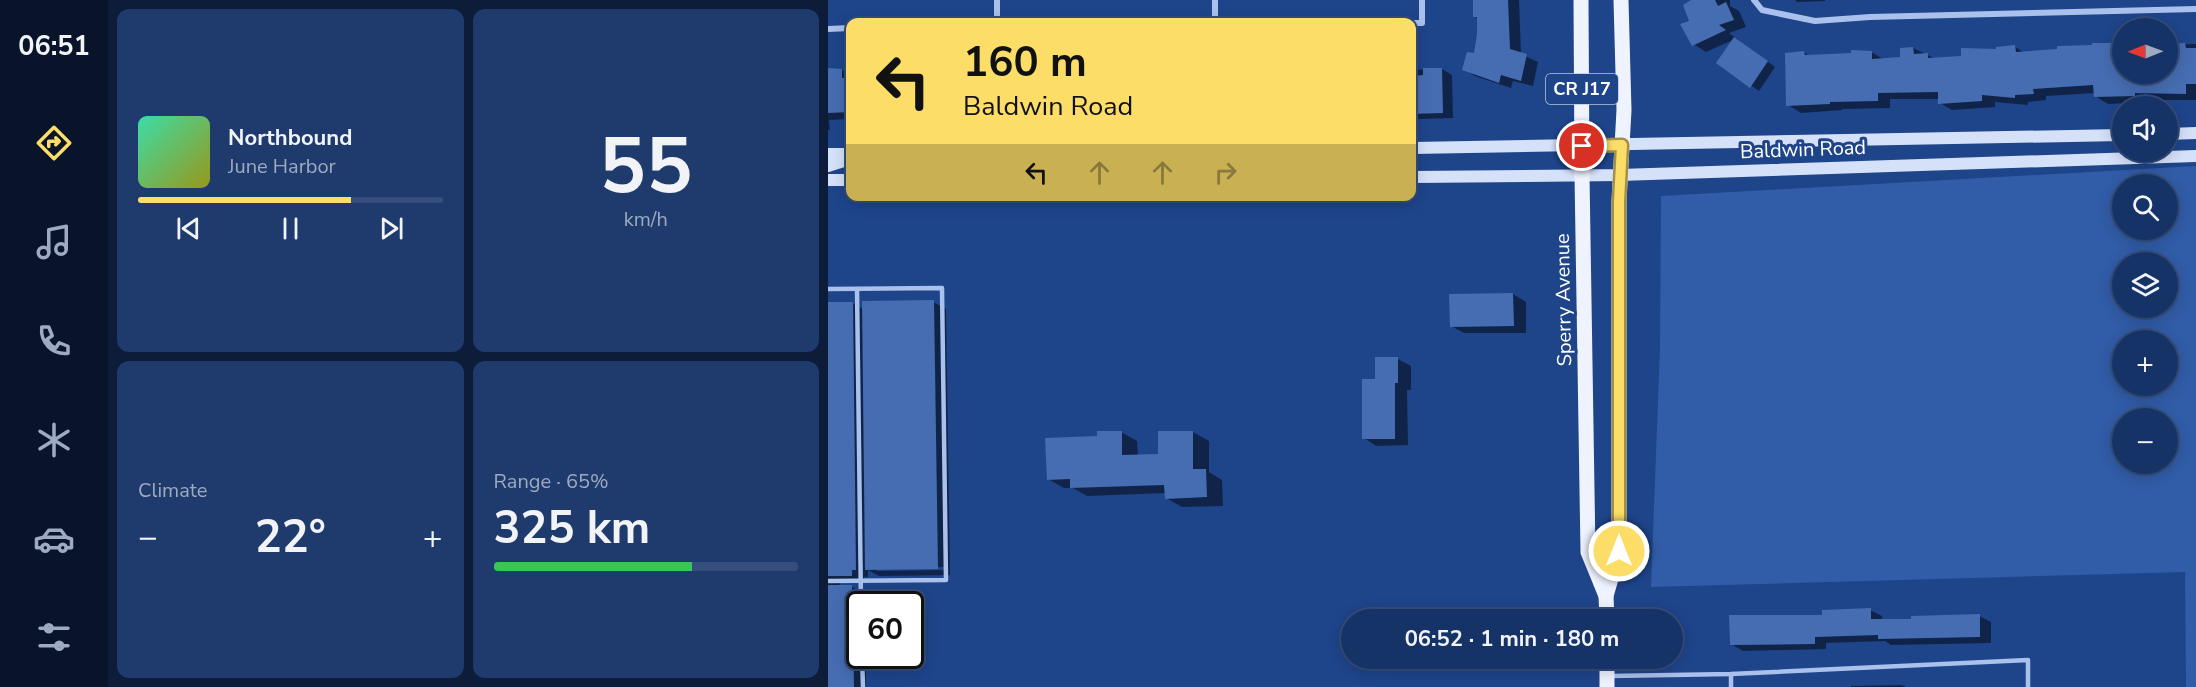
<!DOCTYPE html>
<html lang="en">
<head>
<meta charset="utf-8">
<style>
  body { margin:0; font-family:"Nunito Sans",sans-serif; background:#1f3b6e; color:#f1f3f6; height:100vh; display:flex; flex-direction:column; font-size:22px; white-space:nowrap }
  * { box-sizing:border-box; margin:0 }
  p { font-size:20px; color:#9eaac0 }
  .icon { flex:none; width:33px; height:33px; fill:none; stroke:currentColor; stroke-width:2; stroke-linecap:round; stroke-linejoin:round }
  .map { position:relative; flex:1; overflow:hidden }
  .side { display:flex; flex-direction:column; gap:9px; padding:9px; background:#0c1c39; width:720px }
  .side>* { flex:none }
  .hud { position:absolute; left:18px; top:18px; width:570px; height:183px; border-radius:12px; box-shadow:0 3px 15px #0003,0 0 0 2px #354e7c; background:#fbdd68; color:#111; overflow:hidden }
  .needle { width:39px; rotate:269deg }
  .controls { position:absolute; left:1284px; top:18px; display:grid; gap:12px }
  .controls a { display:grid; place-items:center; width:66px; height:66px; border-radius:50%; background:#163368; box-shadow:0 3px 15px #0003,0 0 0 2px #354e7c; font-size:30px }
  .speed { position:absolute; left:18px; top:591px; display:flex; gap:12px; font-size:30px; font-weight:700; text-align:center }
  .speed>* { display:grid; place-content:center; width:78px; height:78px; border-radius:50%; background:#163368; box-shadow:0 3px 15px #0003,0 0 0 2px #354e7c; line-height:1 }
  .speed .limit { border:3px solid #111; border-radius:9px; background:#fff; color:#111 }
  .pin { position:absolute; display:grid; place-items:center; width:51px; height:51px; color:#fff; margin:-26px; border:3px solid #fff; border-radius:50%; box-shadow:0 2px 6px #0007 }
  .me { position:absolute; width:66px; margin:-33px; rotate:0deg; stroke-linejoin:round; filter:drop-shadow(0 0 4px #0008) }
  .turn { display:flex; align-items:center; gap:21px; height:126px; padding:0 18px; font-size:27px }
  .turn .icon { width:78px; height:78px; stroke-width:2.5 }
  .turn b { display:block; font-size:42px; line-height:51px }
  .lanes { display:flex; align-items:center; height:57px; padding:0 18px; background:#0003; justify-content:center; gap:30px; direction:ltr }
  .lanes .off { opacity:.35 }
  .big { font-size:45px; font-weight:700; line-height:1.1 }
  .side .widget { flex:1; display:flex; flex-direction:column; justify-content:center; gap:9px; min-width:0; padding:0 21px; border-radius:12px; background:#1f3b6e }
  .side .dial { align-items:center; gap:0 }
  .dial b { font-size:78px; line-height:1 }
  .song { display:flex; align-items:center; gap:18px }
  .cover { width:72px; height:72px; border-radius:9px; background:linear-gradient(135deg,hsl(160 70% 55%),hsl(60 70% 35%)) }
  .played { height:6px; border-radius:3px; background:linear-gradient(90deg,#fbdd68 70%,#354e7c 70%) }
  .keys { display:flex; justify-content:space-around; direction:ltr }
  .heat { display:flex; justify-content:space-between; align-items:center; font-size:33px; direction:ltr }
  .charge { height:9px; border-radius:4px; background:linear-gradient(90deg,#34c759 65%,#354e7c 0) }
  .side .tiles { flex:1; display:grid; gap:9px; grid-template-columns:repeat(2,1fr) }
  .trip { position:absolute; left:513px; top:609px; width:342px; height:60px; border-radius:30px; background:#163368; box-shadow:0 3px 15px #0003,0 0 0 2px #354e7c; font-weight:700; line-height:60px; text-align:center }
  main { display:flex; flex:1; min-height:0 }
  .tabs { display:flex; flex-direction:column; width:108px; justify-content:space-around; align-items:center; background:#09142a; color:#9eaac0 }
  .tabs .icon { width:42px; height:42px }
  .tabs .selected { color:#fbdd68 }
  .tabs b { font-size:27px; color:#f1f3f6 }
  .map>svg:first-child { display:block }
</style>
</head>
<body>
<main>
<nav class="tabs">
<b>06:51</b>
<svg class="icon selected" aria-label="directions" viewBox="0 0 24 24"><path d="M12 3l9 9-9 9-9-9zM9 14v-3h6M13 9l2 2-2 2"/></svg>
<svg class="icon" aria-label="music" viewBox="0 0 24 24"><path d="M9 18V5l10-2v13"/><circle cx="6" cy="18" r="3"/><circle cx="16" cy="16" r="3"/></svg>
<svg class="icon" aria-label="phone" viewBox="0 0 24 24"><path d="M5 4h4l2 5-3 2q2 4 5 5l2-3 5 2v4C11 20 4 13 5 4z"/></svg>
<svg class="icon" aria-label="climate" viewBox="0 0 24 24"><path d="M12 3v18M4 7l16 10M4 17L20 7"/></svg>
<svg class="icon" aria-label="car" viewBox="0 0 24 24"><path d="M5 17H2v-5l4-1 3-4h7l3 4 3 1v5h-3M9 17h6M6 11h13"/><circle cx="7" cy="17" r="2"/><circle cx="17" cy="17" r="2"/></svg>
<svg class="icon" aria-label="filters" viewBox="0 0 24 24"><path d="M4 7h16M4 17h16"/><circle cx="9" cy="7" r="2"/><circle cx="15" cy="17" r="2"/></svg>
</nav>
<section class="side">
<div class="tiles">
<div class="widget">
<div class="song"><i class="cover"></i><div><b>Northbound</b><p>June Harbor</p></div></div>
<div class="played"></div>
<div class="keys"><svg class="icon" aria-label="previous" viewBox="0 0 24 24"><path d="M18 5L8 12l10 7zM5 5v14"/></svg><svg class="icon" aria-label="pause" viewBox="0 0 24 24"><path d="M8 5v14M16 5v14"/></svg><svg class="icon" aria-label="next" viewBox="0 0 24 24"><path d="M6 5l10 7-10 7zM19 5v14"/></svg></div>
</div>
<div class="widget dial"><b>55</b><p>km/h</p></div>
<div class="widget"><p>Climate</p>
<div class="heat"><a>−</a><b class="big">22°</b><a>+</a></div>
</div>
<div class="widget"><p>Range · 65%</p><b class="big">325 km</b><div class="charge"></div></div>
</div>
</section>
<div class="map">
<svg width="1368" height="687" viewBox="0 0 1368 687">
  <rect width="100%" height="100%" fill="#1e448a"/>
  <!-- green -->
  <path fill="#315ca7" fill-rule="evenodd" d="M1368,166V687H1358L1357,572L823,587L832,347L833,196ZM1340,184V230H1294V184ZM1294,262H1340V308H1294ZM1294,340H1340V386H1294ZM1294,418H1340V464H1294Z"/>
  <!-- shadow -->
  <g fill="#0007" fill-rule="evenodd">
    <polygon points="646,0 691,0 693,54 710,62 705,86 685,81 683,88 647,76 636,69 647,55 650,35 650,19 646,16"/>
    <polygon points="866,0 902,0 902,6 911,11 918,27 901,33 947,67 931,91 890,63 907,39 878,52 865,44 863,21"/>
    <polygon points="967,0 997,0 997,1 969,2"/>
    <polygon points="1283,44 1289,48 1294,47 1294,74 1340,74 1340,45 1368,44 1368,100 1319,100 1319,102 1280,104 1267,96 1267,93 1218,96 1218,100 1200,102 1200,105 1167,102 1167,107 1124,110 1112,103 1111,99 1062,99 1062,108 1014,109 1014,110 973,113 960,105 976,52 983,57 1043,52 1057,60 1074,59 1085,48 1108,59 1135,58 1187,47 1197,53"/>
    <polygon points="614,69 624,75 625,118 591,119 584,115 584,70"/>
    <polygon points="0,70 14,70 22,75 22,119 1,120 2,130 0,130"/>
    <polygon points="685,294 698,302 698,333 636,333 623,326 623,295"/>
    <path d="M105,302L118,309L122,575L51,576L40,570V577H36V583H13L9,587H24L37,594V604H32V656H38V687H0V303H24L35,309ZM117,567V570L49,571V568Z"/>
    <polygon points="570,359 583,366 583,390 579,390 580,445 548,446 536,438 549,381"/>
    <polygon points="293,432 309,441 310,456 331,455 365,432 381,441 381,472 394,480 395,506 354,507 338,498 338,493 259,496 245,488 236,488 220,479 271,437"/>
    <polygon points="1042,610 1054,616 1054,621 1151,616 1163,622 1163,643 1063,645 1057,641 998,643 998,649 915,651 903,644 996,617"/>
    <polygon points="1074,685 1078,687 1023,687 1023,686"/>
  </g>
  <!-- building -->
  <g fill="#466db2">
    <polygon points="645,0 680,0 682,49 699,54 693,81 673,75 671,83 634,70 639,52 646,53 649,34 649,17 645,17"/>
    <polygon points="863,0 887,0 890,6 898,2 906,20 891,25 898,30 864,46 852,24 861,21 855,5"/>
    <polygon points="906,37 940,61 922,88 888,63"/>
    <polygon points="1264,43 1283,43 1284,46 1294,45 1294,74 1340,74 1340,44 1357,43 1358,48 1368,48 1368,84 1358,84 1358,94 1307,93 1307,96 1266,97 1265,85 1205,89 1206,94 1187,95 1187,98 1154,95 1154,101 1110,104 1110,92 1050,93 1050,101 1002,102 1002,104 958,106 957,53 976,51 977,55 1023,53 1023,50 1044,51 1044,59 1072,57 1072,48 1085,47 1086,54 1100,53 1100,58 1133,56 1133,48 1168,49 1168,47 1187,45 1188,52 1229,49 1229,46 1264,45"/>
    <polygon points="0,68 14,69 14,78 22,78 22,112 0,113"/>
    <polygon points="595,68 614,68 615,113 584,114 584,76 595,75"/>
    <polygon points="685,293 686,326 622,327 621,294"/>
    <polygon points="106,300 110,569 37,570 34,301"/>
    <polygon points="0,302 25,302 28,570 24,570 24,576 0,576"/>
    <polygon points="547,357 570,357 570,383 567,383 567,439 534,439 534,379 547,379"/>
    <polygon points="269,431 294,431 294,455 330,454 330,431 365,431 365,469 378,469 379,497 337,499 336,485 242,488 242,479 219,480 217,438 269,436"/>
    <polygon points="0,585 24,585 26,687 0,687"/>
    <polygon points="1043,608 1043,619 1083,619 1083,616 1152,614 1152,637 1050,639 1050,635 987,637 987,644 902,645 901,615 994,615 994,610"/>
  </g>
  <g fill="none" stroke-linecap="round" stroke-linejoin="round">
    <!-- service -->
    <g stroke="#a9c1ec" stroke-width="4.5">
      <polyline points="0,289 114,288 118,580 0,581"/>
      <polyline points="29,289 33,604"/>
      <polyline points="34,656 35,687"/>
      <polyline points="903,674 903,687"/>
      <polyline points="781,676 903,674 1200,660 1200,687"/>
    </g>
    <!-- minor -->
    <g stroke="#a9c1ec" stroke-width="6">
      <polyline points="387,0 387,22"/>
      <polyline points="926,0 934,10 987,21 1042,17 1368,9"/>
      <polyline points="169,22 169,0"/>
      <polyline points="315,22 558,22"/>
      <polyline points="584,23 594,23 594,0"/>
      <polyline points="0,29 22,28"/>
    </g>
    <!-- secondary -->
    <g stroke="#d5e1f9" stroke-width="12">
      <polyline points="1340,134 1368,133"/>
      <polyline points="584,148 1294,135"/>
      <polyline points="0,154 22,154"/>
      <polyline points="0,166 22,159"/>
      <polyline points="584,177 792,175 1368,156"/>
      <polyline points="0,180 22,180"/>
    </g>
    <!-- primary -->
    <g stroke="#eef3ff" stroke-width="15">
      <polyline points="753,0 754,175 760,552 778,596"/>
      <polyline points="779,620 778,596 791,551 791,201 796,110 793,0"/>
      <polyline points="779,658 779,687"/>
    </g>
  </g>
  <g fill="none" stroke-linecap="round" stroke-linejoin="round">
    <!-- route casing -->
    <g stroke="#a39044" stroke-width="15">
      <polyline id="route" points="754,146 794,145 791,201 791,551"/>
    </g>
    <!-- route -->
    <use href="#route" stroke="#fbdd68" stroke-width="10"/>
  </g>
  <g text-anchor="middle" stroke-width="6" stroke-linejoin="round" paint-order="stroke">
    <!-- shield labels -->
    <rect fill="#1e448a" stroke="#bcc7dc" stroke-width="1.5" x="718" y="74" width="72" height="30" rx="4.5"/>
    <g font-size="18" font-weight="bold" fill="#fff">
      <text x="754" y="95">CR J17</text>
    </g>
    <!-- street labels -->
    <g font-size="20" fill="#fff" stroke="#1e448a">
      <text transform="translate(975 149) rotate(-2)" y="7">Baldwin Road</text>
      <text transform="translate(735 300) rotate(-91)" y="7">Sperry Avenue</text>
    </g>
  </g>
</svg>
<div class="controls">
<a><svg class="needle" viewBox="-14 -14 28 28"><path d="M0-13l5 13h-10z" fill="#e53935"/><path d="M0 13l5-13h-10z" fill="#9eaac0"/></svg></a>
<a><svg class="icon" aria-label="sound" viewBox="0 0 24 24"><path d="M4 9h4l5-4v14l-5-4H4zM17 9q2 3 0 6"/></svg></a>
<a><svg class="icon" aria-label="search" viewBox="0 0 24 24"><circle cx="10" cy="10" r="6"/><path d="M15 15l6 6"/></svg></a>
<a><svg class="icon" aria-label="layers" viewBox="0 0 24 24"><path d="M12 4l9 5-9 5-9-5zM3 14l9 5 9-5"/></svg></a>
<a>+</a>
<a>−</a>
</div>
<div class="speed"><div class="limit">60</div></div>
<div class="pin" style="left:754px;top:146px;background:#d93025"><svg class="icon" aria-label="arrive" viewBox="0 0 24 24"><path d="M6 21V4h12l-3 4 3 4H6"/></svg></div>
<svg class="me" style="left:791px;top:551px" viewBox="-20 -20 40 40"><circle r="17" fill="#fbdd68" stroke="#fff" stroke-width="3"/><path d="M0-11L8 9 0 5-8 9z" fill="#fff"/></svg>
<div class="trip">06:52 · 1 min · 180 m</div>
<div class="hud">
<div class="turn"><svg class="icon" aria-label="left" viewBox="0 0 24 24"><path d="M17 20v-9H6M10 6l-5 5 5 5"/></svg><div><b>160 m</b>Baldwin Road</div></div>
<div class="lanes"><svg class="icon" aria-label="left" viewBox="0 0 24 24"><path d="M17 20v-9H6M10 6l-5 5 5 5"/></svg><svg class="icon off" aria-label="ahead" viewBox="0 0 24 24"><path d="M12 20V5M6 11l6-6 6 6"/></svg><svg class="icon off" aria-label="ahead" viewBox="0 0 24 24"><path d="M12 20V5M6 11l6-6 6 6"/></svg><svg class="icon off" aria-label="right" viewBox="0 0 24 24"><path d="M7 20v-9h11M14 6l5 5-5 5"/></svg></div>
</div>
</div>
</main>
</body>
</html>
